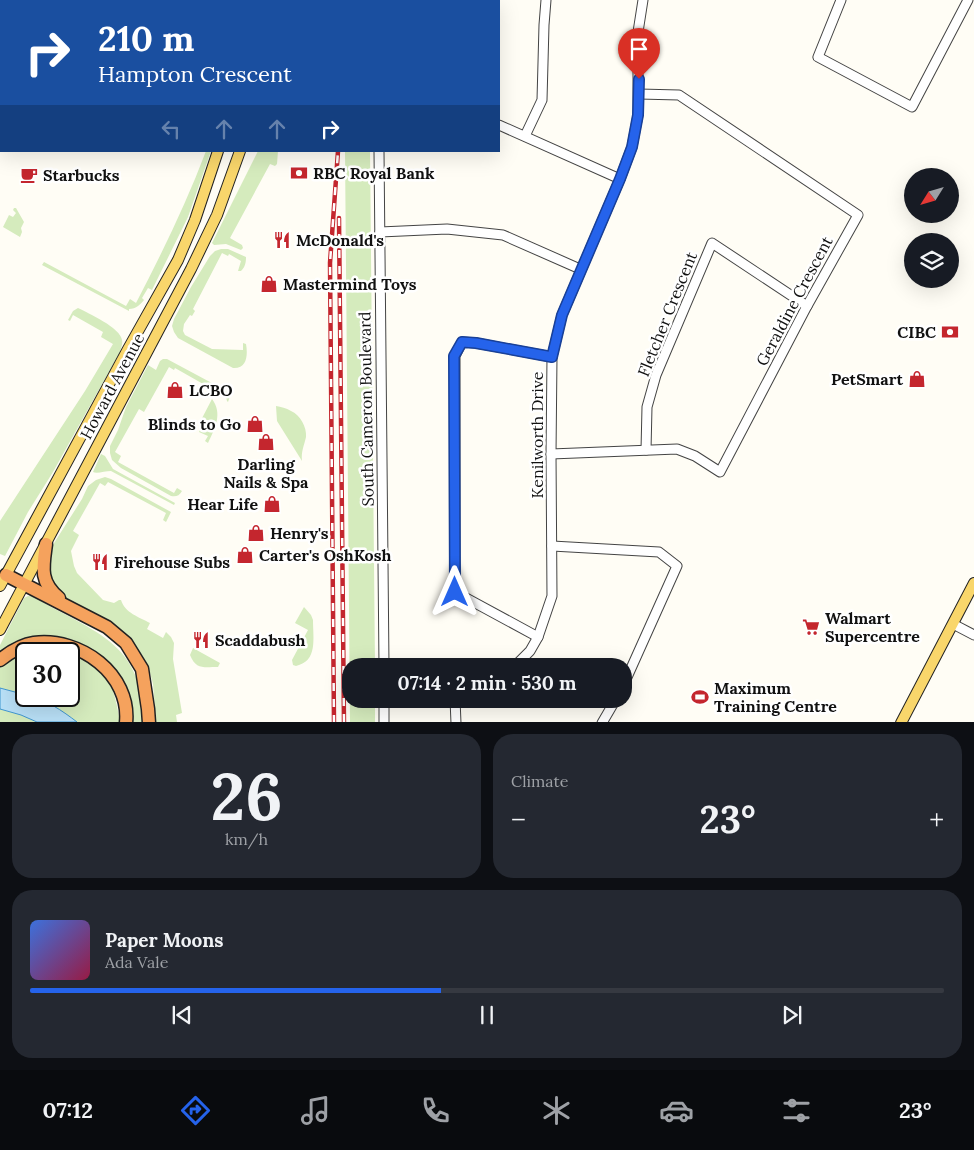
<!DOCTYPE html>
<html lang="en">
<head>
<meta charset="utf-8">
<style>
  body { margin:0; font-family:Lora,serif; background:#242831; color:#f1f3f6; height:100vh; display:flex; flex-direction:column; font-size:19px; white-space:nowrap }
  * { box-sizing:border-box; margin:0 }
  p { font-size:16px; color:#9ea1a6 }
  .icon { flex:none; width:28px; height:28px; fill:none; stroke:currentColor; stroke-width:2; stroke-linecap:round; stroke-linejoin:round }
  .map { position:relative; height:722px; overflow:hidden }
  .side { display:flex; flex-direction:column; gap:12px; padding:12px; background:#0d0f14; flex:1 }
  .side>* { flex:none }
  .hud { position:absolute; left:0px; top:0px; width:500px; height:152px; box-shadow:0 5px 20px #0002; background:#1a4fa0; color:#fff; overflow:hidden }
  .needle { width:32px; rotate:233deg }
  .tools { position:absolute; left:904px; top:168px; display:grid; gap:10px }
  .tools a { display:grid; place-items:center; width:55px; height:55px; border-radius:50%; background:#171b24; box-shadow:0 5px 20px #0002; font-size:25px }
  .speed { position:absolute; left:15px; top:642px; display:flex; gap:10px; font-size:25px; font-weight:700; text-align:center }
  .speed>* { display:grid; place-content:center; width:65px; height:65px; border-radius:50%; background:#171b24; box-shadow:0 5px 20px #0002; line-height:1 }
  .speed .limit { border:2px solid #111; border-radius:8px; background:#fff; color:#111 }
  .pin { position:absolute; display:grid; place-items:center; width:42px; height:42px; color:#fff; margin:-51px -21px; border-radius:50% 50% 50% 0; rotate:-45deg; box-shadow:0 0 5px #0007 }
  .pin .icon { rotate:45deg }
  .me { position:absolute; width:55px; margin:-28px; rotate:0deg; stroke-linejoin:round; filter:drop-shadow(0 0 4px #0008) }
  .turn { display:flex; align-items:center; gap:18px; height:105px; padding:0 15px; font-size:22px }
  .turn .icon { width:65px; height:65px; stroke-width:2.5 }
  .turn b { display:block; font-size:35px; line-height:42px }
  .lanes { display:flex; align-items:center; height:48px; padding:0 15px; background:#0003; justify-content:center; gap:25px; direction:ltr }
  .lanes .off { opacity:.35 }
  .big { font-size:38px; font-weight:800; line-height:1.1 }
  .side .tile { flex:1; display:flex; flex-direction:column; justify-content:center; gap:8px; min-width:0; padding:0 18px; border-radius:20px; background:#242831 }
  .side .dial { align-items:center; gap:0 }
  .dial b { font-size:65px; line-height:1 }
  .song { display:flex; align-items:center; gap:15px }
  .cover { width:60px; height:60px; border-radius:8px; background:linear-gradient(135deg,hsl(220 70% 55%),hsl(340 70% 35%)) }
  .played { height:5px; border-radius:2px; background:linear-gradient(90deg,#2563eb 45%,#363941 45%) }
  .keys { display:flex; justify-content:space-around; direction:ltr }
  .heat { display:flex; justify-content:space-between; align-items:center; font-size:28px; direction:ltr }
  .side .tiles { flex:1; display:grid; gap:12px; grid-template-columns:1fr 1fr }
  .tile:last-child { grid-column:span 2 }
  .trip { position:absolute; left:342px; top:658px; width:290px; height:50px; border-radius:20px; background:#171b24; box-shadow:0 5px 20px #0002; font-weight:800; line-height:50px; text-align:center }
  .tabs { display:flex; height:80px; justify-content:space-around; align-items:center; background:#090b0e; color:#9ea1a6 }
  .tabs .icon { width:35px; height:35px }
  .tabs .current { color:#2563eb }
  .tabs b { font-size:22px; color:#f1f3f6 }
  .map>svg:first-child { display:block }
</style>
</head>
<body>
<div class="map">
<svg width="974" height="723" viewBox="0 0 974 723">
  <rect width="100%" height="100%" fill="#fffdf5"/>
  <!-- green -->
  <g fill="#d5ebbd">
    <path d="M206,151H211L188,217L152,290L148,288L142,298L144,300C141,304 136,309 129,309V311L42,265L44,262L126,306L130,299L136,303C162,253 186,204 206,151Z"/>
    <polygon points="258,151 278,151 277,164 275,166 270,164 230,238 242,245 243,248 241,250 226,244 214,245 212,243"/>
    <polygon points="345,151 370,151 375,666 351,666 351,699 375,699 375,722 350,722"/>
    <polygon points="14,208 16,208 24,222 21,228 22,232 20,237 3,227 9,215 13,217 16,213 13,210"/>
    <path d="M221,249H228L246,257C246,263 245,267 241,271H238L241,261L229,254L228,256L222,253L193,309L195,311L192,316L190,315L184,324L183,331L185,335L212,349L243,350V343L246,344C248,355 247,369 233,368L178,338L174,332L172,326L174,319L191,287L210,256L215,251Z"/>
    <path d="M78,308C88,313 121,328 122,340C123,344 121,348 120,352L53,472L28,512L5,556L0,554V521L85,391L113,344L101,337L103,332L73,315L70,321L68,320L73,311Z"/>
    <path d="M163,359H167L223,389L226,391L228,396H230L228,402L227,401L226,397L175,368L174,370L169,367L144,412L139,409L115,452L121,456L118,462L174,493L177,488L182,491C179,496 176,497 171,496L121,468L112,460L110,453V446L118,430L126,407L148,365L156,370L160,361Z"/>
    <path d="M212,399C223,414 215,428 208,443L205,441L208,436L199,432L202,426L199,424Z"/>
    <path d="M276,406C281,407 286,408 291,411C300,415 307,427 306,437C304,446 301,451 302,461L277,421Z"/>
    <path d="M101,454L105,456L113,469L175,503L174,505L111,471C105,471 97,474 93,472Z"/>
    <path d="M105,477L111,479L171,512L166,522L163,520L166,513L108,482L105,486L100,483L73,531L79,535L71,551L74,566L77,573L103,600L114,603L119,600H121C125,613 139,617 150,623L147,629L163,638L166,632L171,637L174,643L173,659L182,713L176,715L177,722H156L153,684L149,669L142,655L131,640L116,626L105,619L57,593L49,581V551L82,499L88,486L96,480Z"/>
    <path d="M28,596H32C45,604 59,611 72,618C99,633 124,646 136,677C141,691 141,707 142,722H130L126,694L64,641L0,656V645L24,598Z"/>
    <path d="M304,607L311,615L313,620C313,639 318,661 296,666L293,665L292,660L308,630L295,623Z"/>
    <path d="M193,648L220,663L218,667C204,667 196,670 190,655Z"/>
    <path d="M41,650C47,650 54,650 61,651C80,653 104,670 112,688C116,699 118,711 120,722H77L63,712L38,699L30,696H69V654H26V695L0,688V666L19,654Z"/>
    <polygon points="0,709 21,715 37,722 0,722"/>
  </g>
  <!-- water -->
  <path fill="#b9e0f7" stroke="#3f96cf" d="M0,688L26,695V696C43,697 64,712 77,722H37L21,715L0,709Z"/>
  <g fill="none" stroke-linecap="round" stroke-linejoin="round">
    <!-- minor casing -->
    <g stroke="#444" stroke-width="11">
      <g id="minor">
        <polyline points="378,0 378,1"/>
        <polyline points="452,0 452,1"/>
        <polyline points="841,0 818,57 912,107 968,0"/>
        <polyline points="499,125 620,179"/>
        <polyline points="525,136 542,100 544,25 546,0"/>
        <polyline points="379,151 384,666"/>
        <polyline points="380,232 447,229 503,235 580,269"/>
        <polyline points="646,450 647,407 656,375 712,243 807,306"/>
        <polyline points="551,454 677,449 695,456 720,472 807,306 858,215 679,95 639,94"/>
        <polyline points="552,546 659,552 677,566 624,684"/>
        <polyline points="953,624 974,635"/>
        <polyline points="538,637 455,592 455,356 462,342 476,343 552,357"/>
        <polyline points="515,666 530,651 538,637 552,596 551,454 552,357 562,315 620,179 632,147 638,115 638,32 643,0"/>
        <polyline points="384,699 384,723"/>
        <polyline points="455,699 456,723"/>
        <polyline points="384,701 421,699"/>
        <polyline points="602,723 616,699"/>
      </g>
    </g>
    <!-- major casing -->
    <g stroke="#222" stroke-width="12">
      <g id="major">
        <polyline points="261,1 262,0"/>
        <polyline points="281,1 281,0"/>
        <polyline points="0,586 128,349 178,260 195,220 218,151"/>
        <polyline points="0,630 191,269 217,215 240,151"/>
        <polyline points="901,723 974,583"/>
      </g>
    </g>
    <!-- highway casing -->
    <g stroke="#222" stroke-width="15">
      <g id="highway">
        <path d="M46,544C43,566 39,582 59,598"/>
        <polyline points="6,575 107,627 126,643 142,669 148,709 149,723"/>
        <path d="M0,660C10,652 21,645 34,643C80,637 131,674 126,723"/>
      </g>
    </g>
    <!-- minor -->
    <use href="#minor" stroke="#fff" stroke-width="9"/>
    <!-- major -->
    <use href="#major" stroke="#f9d66b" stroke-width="10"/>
    <!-- highway -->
    <use href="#highway" stroke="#f5a25d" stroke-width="12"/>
    <!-- rail casing -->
    <g stroke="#c4262e" stroke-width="4.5">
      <g id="rail">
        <polyline points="337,0 337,1"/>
        <polyline points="339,218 344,723"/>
        <polyline points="334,723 330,263 338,151"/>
      </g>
    </g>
    <!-- rail -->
    <use href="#rail" stroke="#fff" stroke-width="2.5" stroke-dasharray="8" stroke-linecap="butt"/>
  </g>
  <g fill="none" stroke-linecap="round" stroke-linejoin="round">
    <!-- route casing -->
    <g stroke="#184099" stroke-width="12">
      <polyline id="route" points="455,592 454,356 462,342 476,343 552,357 562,315 620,179 632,147 638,115 639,79"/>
    </g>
    <!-- route -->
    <use href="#route" stroke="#2563eb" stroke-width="9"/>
  </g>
  <!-- icons -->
  <defs>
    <g id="bank-bare" transform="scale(1.35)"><path d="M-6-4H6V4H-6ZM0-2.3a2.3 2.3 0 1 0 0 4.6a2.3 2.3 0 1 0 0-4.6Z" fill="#c4262e" stroke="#fff" stroke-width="2.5" paint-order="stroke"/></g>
    <g id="cafe-bare" transform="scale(1.35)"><path d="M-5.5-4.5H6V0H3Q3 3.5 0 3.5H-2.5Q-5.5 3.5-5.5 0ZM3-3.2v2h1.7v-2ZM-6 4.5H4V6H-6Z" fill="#c4262e" stroke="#fff" stroke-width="2.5" paint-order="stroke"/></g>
    <g id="restaurant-bare" transform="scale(1.35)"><path d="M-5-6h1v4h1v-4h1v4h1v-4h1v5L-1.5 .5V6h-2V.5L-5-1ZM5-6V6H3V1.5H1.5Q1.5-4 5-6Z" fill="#c4262e" stroke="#fff" stroke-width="2.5" paint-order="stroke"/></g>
    <g id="shop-bare" transform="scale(1.35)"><path d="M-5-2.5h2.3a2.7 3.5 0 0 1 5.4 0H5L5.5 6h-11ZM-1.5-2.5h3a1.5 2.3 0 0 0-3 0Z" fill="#c4262e" stroke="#fff" stroke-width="2.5" paint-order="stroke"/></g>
    <g id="supermarket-bare" transform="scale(1.35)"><path d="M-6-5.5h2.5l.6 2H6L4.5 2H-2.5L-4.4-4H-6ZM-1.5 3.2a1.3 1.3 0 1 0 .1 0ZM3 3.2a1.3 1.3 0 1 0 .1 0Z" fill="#c4262e" stroke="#fff" stroke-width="2.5" paint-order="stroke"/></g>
    <g id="stadium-bare" transform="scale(1.35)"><path d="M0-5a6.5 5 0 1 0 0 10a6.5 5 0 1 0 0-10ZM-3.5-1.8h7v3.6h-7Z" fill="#c4262e" stroke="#fff" stroke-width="2.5" paint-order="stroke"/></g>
  </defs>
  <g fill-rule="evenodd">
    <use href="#bank-bare" x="299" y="173"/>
    <use href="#cafe-bare" x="29" y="175"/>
    <use href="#restaurant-bare" x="282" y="240"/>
    <use href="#shop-bare" x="269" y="284"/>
    <use href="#bank-bare" x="950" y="332"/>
    <use href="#shop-bare" x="917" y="379"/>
    <use href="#shop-bare" x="175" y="390"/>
    <use href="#shop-bare" x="255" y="424"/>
    <use href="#shop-bare" x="266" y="442"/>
    <use href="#shop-bare" x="272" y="504"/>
    <use href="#shop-bare" x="256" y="533"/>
    <use href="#shop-bare" x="245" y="555"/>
    <use href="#restaurant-bare" x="100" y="562"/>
    <use href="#supermarket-bare" x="811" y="627"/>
    <use href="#restaurant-bare" x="201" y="640"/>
    <use href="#stadium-bare" x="700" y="697"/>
  </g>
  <g text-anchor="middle" stroke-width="5" stroke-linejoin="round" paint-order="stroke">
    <!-- poi labels -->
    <g font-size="16" font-weight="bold" fill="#111" stroke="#fff" text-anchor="start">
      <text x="313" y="179">RBC Royal Bank</text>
      <text x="43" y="181">Starbucks</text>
      <text x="296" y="246">McDonald's</text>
      <text x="283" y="290">Mastermind Toys</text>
      <text x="936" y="338" text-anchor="end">CIBC</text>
      <text x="903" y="385" text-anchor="end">PetSmart</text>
      <text x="189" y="396">LCBO</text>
      <text x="241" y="430" text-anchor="end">Blinds to Go</text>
      <text x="266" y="470" text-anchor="middle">Darling<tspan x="266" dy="18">Nails &amp; Spa</tspan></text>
      <text x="258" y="510" text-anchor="end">Hear Life</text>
      <text x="270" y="539">Henry's</text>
      <text x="259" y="561">Carter's OshKosh</text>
      <text x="114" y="568">Firehouse Subs</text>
      <text x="825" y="624">Walmart<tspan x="825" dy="18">Supercentre</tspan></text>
      <text x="215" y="646">Scaddabush</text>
      <text x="714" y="694">Maximum<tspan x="714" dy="18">Training Centre</tspan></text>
    </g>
    <!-- street labels -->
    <g font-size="16" fill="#111" stroke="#fff">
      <text transform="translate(794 301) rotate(-62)" y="6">Geraldine Crescent</text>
      <text transform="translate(667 314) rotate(-68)" y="6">Fletcher Crescent</text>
      <text transform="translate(112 386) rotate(-62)" y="6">Howard Avenue</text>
      <text transform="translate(366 409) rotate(-91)" y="6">South Cameron Boulevard</text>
      <text transform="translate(537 435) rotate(-90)" y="6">Kenilworth Drive</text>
    </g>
  </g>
</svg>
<div class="tools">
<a><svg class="needle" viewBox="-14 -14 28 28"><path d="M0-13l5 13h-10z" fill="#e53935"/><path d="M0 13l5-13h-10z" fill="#9ea1a6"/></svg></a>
<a><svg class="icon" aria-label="layers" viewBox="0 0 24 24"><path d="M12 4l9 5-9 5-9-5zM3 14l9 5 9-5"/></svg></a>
</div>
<div class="speed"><div class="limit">30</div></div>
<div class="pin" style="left:639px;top:79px;background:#d93025"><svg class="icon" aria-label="arrive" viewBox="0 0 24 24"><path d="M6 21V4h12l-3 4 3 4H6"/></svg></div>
<svg class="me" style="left:455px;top:592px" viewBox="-20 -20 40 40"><path d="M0-17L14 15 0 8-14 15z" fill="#2563eb" stroke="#fff" stroke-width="4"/></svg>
<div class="trip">07:14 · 2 min · 530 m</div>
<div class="hud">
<div class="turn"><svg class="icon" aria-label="right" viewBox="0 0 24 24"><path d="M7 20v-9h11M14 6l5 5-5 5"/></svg><div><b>210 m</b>Hampton Crescent</div></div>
<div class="lanes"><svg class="icon off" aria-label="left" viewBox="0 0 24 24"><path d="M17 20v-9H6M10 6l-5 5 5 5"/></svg><svg class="icon off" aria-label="ahead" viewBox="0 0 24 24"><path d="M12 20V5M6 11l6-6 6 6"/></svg><svg class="icon off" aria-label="ahead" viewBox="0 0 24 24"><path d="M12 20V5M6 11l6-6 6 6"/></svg><svg class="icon" aria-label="right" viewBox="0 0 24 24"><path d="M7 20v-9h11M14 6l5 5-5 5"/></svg></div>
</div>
</div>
<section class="side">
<div class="tiles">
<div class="tile dial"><b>26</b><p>km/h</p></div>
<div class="tile"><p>Climate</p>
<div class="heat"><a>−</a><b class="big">23°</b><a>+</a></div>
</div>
<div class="tile">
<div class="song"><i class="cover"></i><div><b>Paper Moons</b><p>Ada Vale</p></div></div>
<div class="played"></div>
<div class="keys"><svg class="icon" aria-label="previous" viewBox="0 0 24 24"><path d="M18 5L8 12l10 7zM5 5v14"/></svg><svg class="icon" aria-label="pause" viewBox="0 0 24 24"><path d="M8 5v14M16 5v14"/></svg><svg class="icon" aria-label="next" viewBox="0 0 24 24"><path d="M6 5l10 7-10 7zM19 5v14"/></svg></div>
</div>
</div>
</section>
<nav class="tabs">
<b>07:12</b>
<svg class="icon current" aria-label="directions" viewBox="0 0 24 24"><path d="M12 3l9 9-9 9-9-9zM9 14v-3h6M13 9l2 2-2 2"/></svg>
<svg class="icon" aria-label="music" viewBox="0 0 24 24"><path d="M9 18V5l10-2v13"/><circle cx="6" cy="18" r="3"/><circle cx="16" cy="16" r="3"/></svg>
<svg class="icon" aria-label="phone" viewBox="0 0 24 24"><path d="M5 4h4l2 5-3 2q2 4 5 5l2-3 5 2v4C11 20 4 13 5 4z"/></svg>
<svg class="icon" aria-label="climate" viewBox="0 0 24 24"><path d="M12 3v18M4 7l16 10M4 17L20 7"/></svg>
<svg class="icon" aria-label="car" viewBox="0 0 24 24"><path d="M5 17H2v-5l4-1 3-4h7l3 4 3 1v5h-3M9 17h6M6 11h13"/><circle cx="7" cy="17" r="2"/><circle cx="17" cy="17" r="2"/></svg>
<svg class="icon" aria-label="filters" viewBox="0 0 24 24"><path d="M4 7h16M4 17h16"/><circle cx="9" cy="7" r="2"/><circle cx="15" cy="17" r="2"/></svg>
<b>23°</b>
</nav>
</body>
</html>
